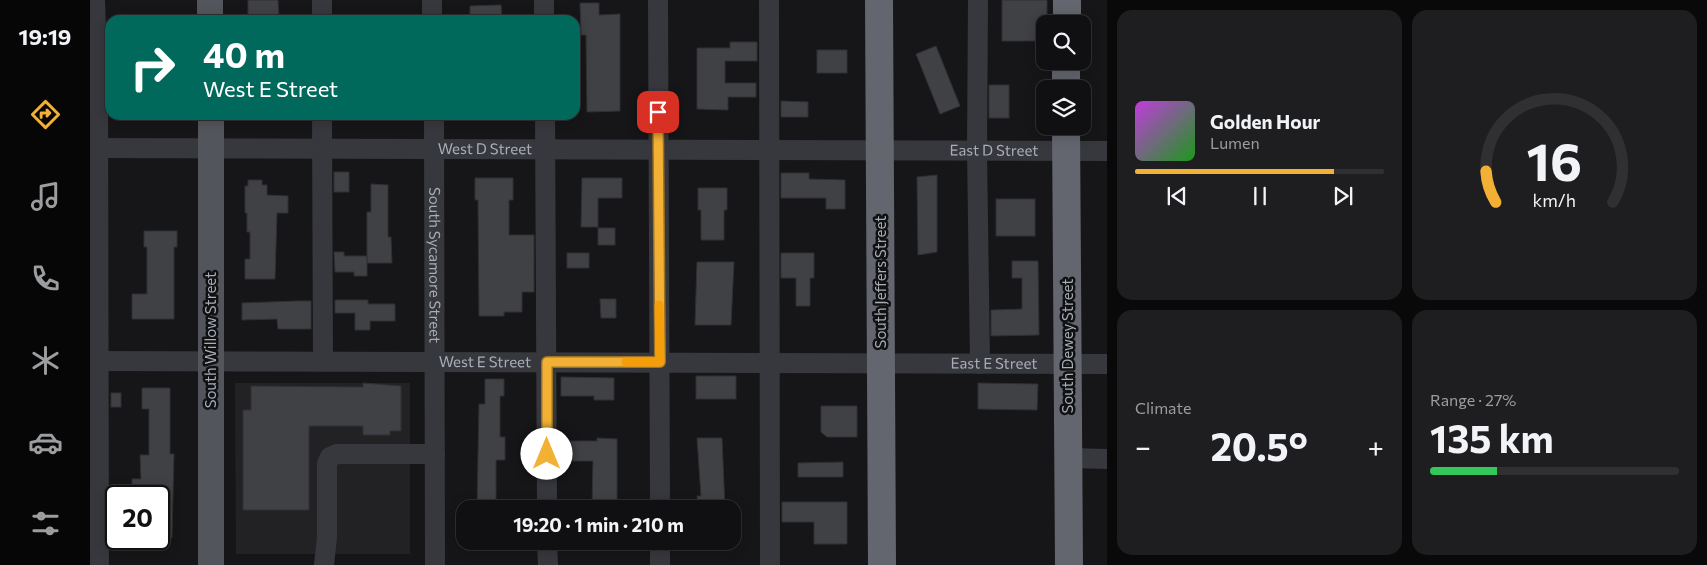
<!DOCTYPE html>
<html lang="en">
<head>
<meta charset="utf-8">
<style>
  body { margin:0; font-family:Commissioner,sans-serif; background:#1e1e20; color:#f1f3f6; height:100vh; display:flex; flex-direction:column; font-size:19px; white-space:nowrap }
  * { box-sizing:border-box; margin:0 }
  p { font-size:16px; color:#9c9d9f }
  .icon { flex:none; width:28px; height:28px; fill:none; stroke:currentColor; stroke-width:2; stroke-linecap:round; stroke-linejoin:round }
  .map { position:relative; flex:1; overflow:hidden }
  .drawer { display:flex; flex-direction:column; gap:10px; padding:10px; background:#09090a; width:600px }
  .drawer>* { flex:none }
  .hud { position:absolute; left:15px; top:15px; width:475px; height:105px; border-radius:15px; box-shadow:0 2px 12px #0003,0 0 0 1px #303032; background:#00695c; color:#fff; overflow:hidden }
  .fabs { position:absolute; left:946px; top:15px; display:grid; gap:10px }
  .fabs a { display:grid; place-items:center; width:55px; height:55px; border-radius:10px; background:#101012; box-shadow:0 2px 12px #0003,0 0 0 1px #303032; font-size:25px }
  .speed { position:absolute; left:15px; top:485px; display:flex; gap:10px; font-size:25px; font-weight:700; text-align:center }
  .speed>* { display:grid; place-content:center; width:65px; height:65px; border-radius:50%; background:#101012; box-shadow:0 2px 12px #0003,0 0 0 1px #303032; line-height:1 }
  .speed .limit { border:2px solid #111; border-radius:8px; background:#fff; color:#111 }
  .pin { position:absolute; display:grid; place-items:center; width:42px; height:42px; color:#fff; margin:-21px; border-radius:10px; box-shadow:0 2px 8px #0006 }
  .me { position:absolute; width:55px; margin:-28px; rotate:0deg; stroke-linejoin:round; filter:drop-shadow(0 0 4px #0008) }
  .turn { display:flex; align-items:center; gap:18px; height:105px; padding:0 15px; font-size:22px }
  .turn .icon { width:65px; height:65px; stroke-width:2.5 }
  .turn b { display:block; font-size:35px; line-height:42px }
  .big { font-size:38px; font-weight:700; line-height:1.1 }
  .drawer .tile { flex:1; display:flex; flex-direction:column; justify-content:center; gap:8px; min-width:0; padding:0 18px; border-radius:15px; background:#1e1e20 }
  .drawer .dial { align-items:center; gap:0 }
  .dial svg { height:130px; overflow:visible; fill:none; stroke:#303032; stroke-width:7; stroke-linecap:round; text-anchor:middle }
  .dial text { fill:#f1f3f6; stroke:none }
  .song { display:flex; align-items:center; gap:15px }
  .cover { width:60px; height:60px; border-radius:8px; background:linear-gradient(135deg,hsl(290 70% 55%),hsl(120 70% 35%)) }
  .played { height:5px; border-radius:2px; background:linear-gradient(90deg,#f2b134 80%,#303032 80%) }
  .keys { display:flex; justify-content:space-around; direction:ltr }
  .heat { display:flex; justify-content:space-between; align-items:center; font-size:28px; direction:ltr }
  .charge { height:8px; border-radius:4px; background:linear-gradient(90deg,#34c759 27%,#303032 0) }
  .drawer .tiles { flex:1; display:grid; gap:10px; grid-template-columns:repeat(2,1fr) }
  .trip { position:absolute; left:366px; top:500px; width:285px; height:50px; border-radius:15px; background:#101012; box-shadow:0 2px 12px #0003,0 0 0 1px #303032; font-weight:700; line-height:50px; text-align:center }
  main { display:flex; flex:1; min-height:0 }
  .tabs { display:flex; flex-direction:column; width:90px; justify-content:space-around; align-items:center; background:#060607; color:#9c9d9f }
  .tabs .icon { width:35px; height:35px }
  .tabs .selected { color:#f2b134 }
  .tabs b { font-size:22px; color:#f1f3f6 }
  .map>svg:first-child { display:block }
</style>
</head>
<body>
<main>
<nav class="tabs">
<b>19:19</b>
<svg class="icon selected" aria-label="directions" viewBox="0 0 24 24"><path d="M12 3l9 9-9 9-9-9zM9 14v-3h6M13 9l2 2-2 2"/></svg>
<svg class="icon" aria-label="music" viewBox="0 0 24 24"><path d="M9 18V5l10-2v13"/><circle cx="6" cy="18" r="3"/><circle cx="16" cy="16" r="3"/></svg>
<svg class="icon" aria-label="phone" viewBox="0 0 24 24"><path d="M5 4h4l2 5-3 2q2 4 5 5l2-3 5 2v4C11 20 4 13 5 4z"/></svg>
<svg class="icon" aria-label="climate" viewBox="0 0 24 24"><path d="M12 3v18M4 7l16 10M4 17L20 7"/></svg>
<svg class="icon" aria-label="car" viewBox="0 0 24 24"><path d="M5 17H2v-5l4-1 3-4h7l3 4 3 1v5h-3M9 17h6M6 11h13"/><circle cx="7" cy="17" r="2"/><circle cx="17" cy="17" r="2"/></svg>
<svg class="icon" aria-label="filters" viewBox="0 0 24 24"><path d="M4 7h16M4 17h16"/><circle cx="9" cy="7" r="2"/><circle cx="15" cy="17" r="2"/></svg>
</nav>
<div class="map">
<svg width="1017" height="565" viewBox="0 0 1017 565">
  <rect width="100%" height="100%" fill="#161618"/>
  <!-- built -->
  <polygon fill="#222225" points="145,383 320,383 320,554 146,554"/>
  <!-- building -->
  <g fill="#404145" stroke="#303034">
    <polygon points="158,0 188,0 189,17 158,18"/>
    <polygon points="912,0 957,0 957,24 953,30 953,41 912,41"/>
    <polygon points="490,3 509,3 509,15 530,14 530,111 497,112 496,35 491,35"/>
    <polygon points="411,5 412,20 380,20 380,6"/>
    <polygon points="640,42 667,42 667,61 635,61 635,83 666,83 666,97 638,97 638,110 607,109 607,48 640,48"/>
    <polygon points="846,46 870,106 850,114 826,54"/>
    <rect x="727" y="50" width="30" height="23"/>
    <rect x="899" y="85" width="20" height="33"/>
    <polygon points="691,101 718,102 718,117 691,117"/>
    <rect x="244" y="172" width="15" height="20"/>
    <polygon points="691,173 719,173 719,179 755,180 755,209 736,209 736,198 691,198"/>
    <polygon points="847,175 847,252 828,255 827,177"/>
    <polygon points="385,178 423,178 423,200 419,200 419,235 444,235 444,292 432,292 432,312 414,312 414,316 389,316 388,200 385,200"/>
    <polygon points="492,178 532,178 532,198 508,198 508,227 491,227"/>
    <polygon points="158,180 172,180 172,185 177,185 177,195 198,196 198,213 187,213 185,279 155,279 155,259 160,259 160,232 157,232 157,213 155,213 155,186 158,186"/>
    <polygon points="281,184 298,185 298,237 301,237 302,263 277,263 277,212 281,212"/>
    <polygon points="608,188 637,188 637,210 634,210 634,240 611,240 611,210 608,210"/>
    <rect x="906" y="199" width="39" height="37"/>
    <rect x="508" y="228" width="17" height="17"/>
    <polygon points="54,231 87,231 87,247 84,247 84,319 42,319 42,294 57,294 57,247 54,247"/>
    <polygon points="244,252 254,252 254,256 277,256 277,276 264,276 264,272 245,272"/>
    <rect x="477" y="253" width="22" height="15"/>
    <polygon points="691,253 724,253 724,278 720,278 720,306 706,306 706,278 691,278"/>
    <polygon points="922,261 948,261 949,335 901,336 901,310 932,309 932,278 922,278"/>
    <polygon points="607,262 644,262 641,325 605,325"/>
    <polygon points="510,299 526,299 526,318 511,318"/>
    <polygon points="245,300 278,300 278,304 305,304 305,321 280,321 280,330 265,330 265,313 245,313"/>
    <polygon points="206,301 221,301 221,329 188,329 187,319 152,320 152,303"/>
    <rect x="606" y="376" width="40" height="23"/>
    <polygon points="471,377 524,378 524,400 504,400 504,396 471,396"/>
    <polygon points="395,379 414,379 414,396 410,396 410,437 415,437 415,460 406,460 406,509 387,509 389,404 395,404"/>
    <polygon points="273,383 311,386 311,431 300,431 300,435 273,435 273,426 219,426 219,510 153,510 153,410 161,410 161,386 273,387"/>
    <polygon points="888,383 948,384 947,410 888,409"/>
    <polygon points="52,388 80,388 80,454 84,454 82,538 69,538 69,496 54,496 54,490 42,490 42,479 51,479 50,455 59,455 59,409 52,409"/>
    <rect x="21" y="393" width="10" height="14"/>
    <polygon points="731,406 767,406 767,437 737,437 731,432"/>
    <polygon points="507,438 527,439 527,509 502,509 503,461 469,461 469,441 507,441"/>
    <polygon points="607,438 632,438 635,509 608,509 607,496 611,496"/>
    <polygon points="753,462 753,477 708,477 708,463"/>
    <polygon points="692,502 757,502 757,544 724,544 724,522 692,522"/>
  </g>
  <g fill="none" stroke-linecap="round" stroke-linejoin="round">
    <!-- minor -->
    <g stroke="#37383d" stroke-width="20">
      <polyline points="5,0 8,80 9,565"/>
      <polyline points="232,0 232,20"/>
      <polyline points="342,0 342,20"/>
      <polyline points="454,0 454,20"/>
      <polyline points="568,0 570,509"/>
      <polyline points="679,0 680,565"/>
      <polyline points="888,0 887,150 890,364"/>
      <polyline points="232,115 233,361"/>
      <path id="s1" d="M344,115L345,565"/>
      <polyline points="455,115 457,509"/>
      <path id="s2" d="M0,148L1017,151"/>
      <path id="s3" d="M0,361L1017,364"/>
      <polyline points="979,458 1017,459"/>
      <polyline points="457,541 458,565"/>
      <polyline points="570,541 570,565"/>
      <polyline points="234,565 237,537 237,464 240,457 247,454 345,454"/>
    </g>
    <!-- major -->
    <g stroke="#53555c" stroke-width="26">
      <polyline points="120,0 120,20"/>
      <polyline points="121,115 121,565"/>
    </g>
    <!-- highway -->
    <g stroke="#63666e" stroke-width="28">
      <polyline points="789,0 792,565"/>
      <polyline points="977,24 977,0"/>
      <polyline points="976,89 976,61"/>
      <polyline points="976,126 979,565"/>
    </g>
  </g>
  <g fill="none" stroke-linecap="round" stroke-linejoin="round">
    <!-- route casing -->
    <g stroke="#9d7322" stroke-width="12">
      <polyline id="route" points="457,454 457,362 570,362 568,112"/>
    </g>
    <!-- route -->
    <use href="#route" stroke="#f2b134" stroke-width="9"/>
    <!-- slow -->
    <polyline stroke="#f59e0b" stroke-width="9" points="536,362 570,362 569,305"/>
  </g>
  <g text-anchor="middle" stroke-width="5" stroke-linejoin="round" paint-order="stroke">
    <!-- street labels -->
    <g font-size="15" fill="#a8adb8" stroke="#111113">
      <text dy="5" stroke="none"><textPath href="#s2" startOffset="395">West D Street</textPath></text>
      <text dy="5" stroke="none"><textPath href="#s2" startOffset="904">East D Street</textPath></text>
      <text dy="5" stroke="none"><textPath href="#s1" startOffset="150">South Sycamore Street</textPath></text>
      <text transform="translate(791 282) rotate(-90)" y="5">South Jeffers Street</text>
      <text transform="translate(121 340) rotate(-90)" y="5">South Willow Street</text>
      <text transform="translate(978 346) rotate(-90)" y="5">South Dewey Street</text>
      <text dy="5" stroke="none"><textPath href="#s3" startOffset="395">West E Street</textPath></text>
      <text dy="5" stroke="none"><textPath href="#s3" startOffset="904">East E Street</textPath></text>
    </g>
  </g>
</svg>
<div class="fabs">
<a><svg class="icon" aria-label="search" viewBox="0 0 24 24"><circle cx="10" cy="10" r="6"/><path d="M15 15l6 6"/></svg></a>
<a><svg class="icon" aria-label="layers" viewBox="0 0 24 24"><path d="M12 4l9 5-9 5-9-5zM3 14l9 5 9-5"/></svg></a>
</div>
<div class="speed"><div class="limit">20</div></div>
<div class="pin" style="left:568px;top:112px;background:#d93025"><svg class="icon" aria-label="arrive" viewBox="0 0 24 24"><path d="M6 21V4h12l-3 4 3 4H6"/></svg></div>
<svg class="me" style="left:457px;top:454px" viewBox="-20 -20 40 40"><circle r="19" fill="#fff"/><path d="M0-13L10 11 0 6-10 11z" fill="#f2b134"/></svg>
<div class="trip">19:20 · 1 min · 210 m</div>
<div class="hud">
<div class="turn"><svg class="icon" aria-label="right" viewBox="0 0 24 24"><path d="M7 20v-9h11M14 6l5 5-5 5"/></svg><div><b>40 m</b>West E Street</div></div>
</div>
</div>
<section class="drawer">
<div class="tiles">
<div class="tile">
<div class="song"><i class="cover"></i><div><b>Golden Hour</b><p>Lumen</p></div></div>
<div class="played"></div>
<div class="keys"><svg class="icon" aria-label="previous" viewBox="0 0 24 24"><path d="M18 5L8 12l10 7zM5 5v14"/></svg><svg class="icon" aria-label="pause" viewBox="0 0 24 24"><path d="M8 5v14M16 5v14"/></svg><svg class="icon" aria-label="next" viewBox="0 0 24 24"><path d="M6 5l10 7-10 7zM19 5v14"/></svg></div>
</div>
<div class="tile dial"><svg viewBox="0 0 100 80">
<path d="M14 69A42 42 0 1 1 86 69"/>
<path d="M14 69A42 42 0 0 1 8 50" stroke="#f2b134"/>
<text x="50" y="56" font-size="32" font-weight="700">16</text>
<text x="50" y="72" font-size="11">km/h</text>
</svg></div>
<div class="tile"><p>Climate</p>
<div class="heat"><a>−</a><b class="big">20.5°</b><a>+</a></div>
</div>
<div class="tile"><p>Range · 27%</p><b class="big">135 km</b><div class="charge"></div></div>
</div>
</section>
</main>
</body>
</html>
